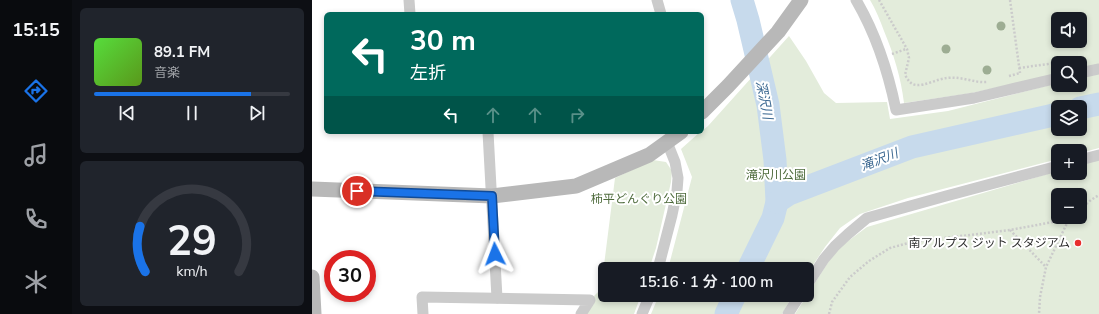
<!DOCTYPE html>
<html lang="ja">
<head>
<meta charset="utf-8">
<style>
  body { margin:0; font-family:"Nunito Sans","Noto Sans JP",sans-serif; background:#20242c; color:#f1f3f6; height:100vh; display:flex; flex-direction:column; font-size:15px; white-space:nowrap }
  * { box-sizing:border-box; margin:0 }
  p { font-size:13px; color:#9ea1a6 }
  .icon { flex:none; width:22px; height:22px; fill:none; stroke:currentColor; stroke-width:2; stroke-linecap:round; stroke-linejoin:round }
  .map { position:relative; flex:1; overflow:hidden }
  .side { display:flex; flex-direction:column; gap:8px; padding:8px; background:#0d0f14; width:240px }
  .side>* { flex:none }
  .banner { position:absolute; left:12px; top:12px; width:380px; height:122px; border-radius:6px; box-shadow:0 2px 6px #0003; background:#00695c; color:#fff; overflow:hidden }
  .controls { position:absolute; left:739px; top:12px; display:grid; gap:8px }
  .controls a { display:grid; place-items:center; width:36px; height:36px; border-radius:6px; background:#171b24; box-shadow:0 2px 6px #0003; font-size:20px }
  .speed { position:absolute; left:12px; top:250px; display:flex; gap:8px; font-size:20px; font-weight:700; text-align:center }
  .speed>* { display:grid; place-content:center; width:52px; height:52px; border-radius:50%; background:#171b24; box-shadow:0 2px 6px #0003; line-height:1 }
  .speed .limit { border:6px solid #d22; background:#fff; color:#111 }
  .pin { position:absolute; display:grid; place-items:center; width:34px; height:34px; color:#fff; margin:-17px; border:2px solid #fff; border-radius:50%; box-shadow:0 1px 4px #0007 }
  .me { position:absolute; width:44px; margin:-22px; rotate:357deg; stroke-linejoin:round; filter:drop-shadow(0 0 3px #0008) }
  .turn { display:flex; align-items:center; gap:14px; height:84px; padding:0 20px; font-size:18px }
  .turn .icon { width:52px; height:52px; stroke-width:2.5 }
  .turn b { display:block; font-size:28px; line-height:34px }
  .lanes { display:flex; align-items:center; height:38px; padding:0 20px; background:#0003; justify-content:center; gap:20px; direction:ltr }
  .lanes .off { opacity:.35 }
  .side .widget { flex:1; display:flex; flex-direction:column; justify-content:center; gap:6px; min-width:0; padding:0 14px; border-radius:6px; background:#20242c }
  .side .dial { align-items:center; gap:0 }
  .dial svg { height:104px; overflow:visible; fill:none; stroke:#363941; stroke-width:7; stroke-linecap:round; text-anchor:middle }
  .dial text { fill:#f1f3f6; stroke:none }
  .song { display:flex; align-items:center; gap:12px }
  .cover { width:48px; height:48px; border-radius:6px; background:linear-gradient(135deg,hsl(110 70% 55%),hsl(90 70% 35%)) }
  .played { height:4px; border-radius:2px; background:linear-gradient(90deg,#1a73e8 80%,#363941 80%) }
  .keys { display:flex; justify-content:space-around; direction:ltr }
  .trip { position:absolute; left:286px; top:262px; width:216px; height:40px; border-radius:6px; background:#171b24; box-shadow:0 2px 6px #0003; font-weight:600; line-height:40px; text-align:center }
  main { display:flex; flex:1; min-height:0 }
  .menu { display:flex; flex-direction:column; width:72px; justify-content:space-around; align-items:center; background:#090b0e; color:#9ea1a6 }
  .menu .icon { width:28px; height:28px }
  .menu .active { color:#1a73e8 }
  .menu b { font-size:18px; color:#f1f3f6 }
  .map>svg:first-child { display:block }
</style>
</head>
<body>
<main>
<nav class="menu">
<b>15:15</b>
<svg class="icon active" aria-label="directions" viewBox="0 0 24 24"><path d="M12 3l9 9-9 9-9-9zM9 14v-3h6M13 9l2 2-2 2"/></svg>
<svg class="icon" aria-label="music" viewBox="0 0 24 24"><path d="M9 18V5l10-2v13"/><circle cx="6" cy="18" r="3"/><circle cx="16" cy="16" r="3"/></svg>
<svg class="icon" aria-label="phone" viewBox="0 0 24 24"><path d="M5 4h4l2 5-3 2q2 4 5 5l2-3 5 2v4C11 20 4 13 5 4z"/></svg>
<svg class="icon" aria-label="climate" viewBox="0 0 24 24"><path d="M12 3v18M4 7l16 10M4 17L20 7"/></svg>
</nav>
<section class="side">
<div class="widget">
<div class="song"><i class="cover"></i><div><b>89.1 FM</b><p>音楽</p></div></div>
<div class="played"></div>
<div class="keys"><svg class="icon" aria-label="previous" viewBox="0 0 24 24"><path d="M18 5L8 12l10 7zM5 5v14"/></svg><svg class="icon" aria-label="pause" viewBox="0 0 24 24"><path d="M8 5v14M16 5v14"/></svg><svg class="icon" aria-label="next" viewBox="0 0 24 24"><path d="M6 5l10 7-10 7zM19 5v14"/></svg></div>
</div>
<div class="widget dial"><svg viewBox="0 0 100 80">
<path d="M14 69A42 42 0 1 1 86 69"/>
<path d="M14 69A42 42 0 0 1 10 34" stroke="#1a73e8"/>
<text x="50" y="56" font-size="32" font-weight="700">29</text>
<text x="50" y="72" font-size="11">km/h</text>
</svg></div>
</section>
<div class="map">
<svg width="787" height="314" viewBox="0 0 787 314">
  <rect width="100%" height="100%" fill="#fff"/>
  <!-- green -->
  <g fill="#e3ecdb" fill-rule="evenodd">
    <path d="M558,0H787V64L768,69V63H746V74L660,93L592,103C589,78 582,55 572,31C568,20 564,10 558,0ZM746,19H768V41H746Z"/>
    <path d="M477,36L494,61L512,93L524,103L575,102L578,119L636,111L746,83V85H768V78L787,73V148L768,153V151H746V159L596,198L548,214L528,228L513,247L495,274V269H356L380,177L369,149L388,132H390V131L396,126ZM746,107H768V129H746Z"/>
    <path d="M787,159V314H483L524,250L555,227L746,171V173H768V164ZM746,195H768V217H746Z"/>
    <polygon points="341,160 354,162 360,171 359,182 344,248 337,269 293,269 293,295 329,295 322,314 269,314 278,300 289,289 303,178"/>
    <polygon points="347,295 481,295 470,314 339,314"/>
  </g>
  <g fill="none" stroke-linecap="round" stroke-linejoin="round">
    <!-- river -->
    <g stroke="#c7daec" stroke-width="23">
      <polyline points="430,0 436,20 456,105 463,160 465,202 461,218 436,269"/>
      <polyline points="768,108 787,104"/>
      <polyline points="465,202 477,194 600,147 746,114"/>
      <polyline points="414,314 423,295"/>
    </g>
    <!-- path -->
    <g stroke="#cbcbcb" stroke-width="2.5" stroke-dasharray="2 2" stroke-linecap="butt">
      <path d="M567,0L595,49L597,58L593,75C596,80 598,84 604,85C613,86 625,79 635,78C649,76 662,83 675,82"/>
      <polyline points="698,0 708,73"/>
      <polyline points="580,54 594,49"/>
      <polyline points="707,68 772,59"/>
      <polyline points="697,76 708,73"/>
      <polyline points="768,209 779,200 787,195"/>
      <polyline points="698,230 734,267"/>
      <polyline points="517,314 520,302 538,277 557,261 578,248 600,242 698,230 757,219 734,267 728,297 727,314"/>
    </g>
    <!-- street -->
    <g stroke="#cbcbcb" stroke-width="11">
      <polyline points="97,0 98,14"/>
      <polyline points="345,0 349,14"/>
      <path d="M544,0C564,34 576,71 584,110L662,98L746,78"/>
      <polyline points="768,73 787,69"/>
      <polyline points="176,132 185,298"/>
      <polyline points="768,160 787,155"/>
      <polyline points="346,269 360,215 365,191 366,178 363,162 355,142"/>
      <polyline points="495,285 512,259 523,246 536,234 555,218 634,196 746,166"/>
      <polyline points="111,314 110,297 278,300 269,314"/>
      <polyline points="330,314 338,295"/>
      <polyline points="476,314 488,295"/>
    </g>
    <!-- secondary -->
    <g stroke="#b8b8b8" stroke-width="15">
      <polyline points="390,112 416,86 466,32 489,0"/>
      <polyline points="0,189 180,196 264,186 337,155 369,132"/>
      <polyline points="0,277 2,314"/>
    </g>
  </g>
  <!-- trees -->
  <g fill="#9dad93">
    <circle cx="689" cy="26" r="4.5"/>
    <circle cx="634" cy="49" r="4.5"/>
    <circle cx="675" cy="70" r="4.5"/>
  </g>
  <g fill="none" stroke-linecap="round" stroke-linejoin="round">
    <!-- route casing -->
    <g stroke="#114b97" stroke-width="10">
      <polyline id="route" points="45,191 180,196 183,254"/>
    </g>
    <!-- route -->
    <use href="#route" stroke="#1a73e8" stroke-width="7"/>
  </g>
  <!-- markers -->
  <circle fill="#e82f2d" stroke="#fff" stroke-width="1.5" cx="766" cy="243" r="4"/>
  <g text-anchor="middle" stroke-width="4" stroke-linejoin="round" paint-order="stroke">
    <!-- park labels -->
    <g font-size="12" fill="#4d6a3b" stroke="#fff">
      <text x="464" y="179">滝沢川公園</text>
      <text x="327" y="203">柿平どんぐり公園</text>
    </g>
    <!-- poi labels -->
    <g font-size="12" fill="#2e2e2e" stroke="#fff" text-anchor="end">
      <text x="758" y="247">南アルプス ジット スタジアム</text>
    </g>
    <!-- water labels -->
    <g font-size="13" font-style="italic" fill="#3b6891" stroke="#fff">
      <text transform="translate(453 100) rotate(79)" y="5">深沢川</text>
      <text transform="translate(567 159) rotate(-21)" y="5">滝沢川</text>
    </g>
  </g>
</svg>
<div class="controls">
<a><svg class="icon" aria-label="sound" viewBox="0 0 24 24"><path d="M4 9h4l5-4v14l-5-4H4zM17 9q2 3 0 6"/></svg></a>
<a><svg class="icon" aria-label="search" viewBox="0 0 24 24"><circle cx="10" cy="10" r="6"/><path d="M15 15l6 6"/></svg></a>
<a><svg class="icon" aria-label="layers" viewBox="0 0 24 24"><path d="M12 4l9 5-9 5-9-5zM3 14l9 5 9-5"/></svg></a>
<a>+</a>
<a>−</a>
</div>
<div class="speed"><div class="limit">30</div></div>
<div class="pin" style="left:45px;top:191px;background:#d93025"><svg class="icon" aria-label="arrive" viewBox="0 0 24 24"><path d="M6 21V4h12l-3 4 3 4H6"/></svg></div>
<svg class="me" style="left:183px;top:254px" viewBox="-20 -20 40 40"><path d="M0-17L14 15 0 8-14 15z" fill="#1a73e8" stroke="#fff" stroke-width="4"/></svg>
<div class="trip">15:16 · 1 分 · 100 m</div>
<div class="banner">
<div class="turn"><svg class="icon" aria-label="left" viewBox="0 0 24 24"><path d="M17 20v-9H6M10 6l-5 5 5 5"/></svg><div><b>30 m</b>左折</div></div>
<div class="lanes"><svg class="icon" aria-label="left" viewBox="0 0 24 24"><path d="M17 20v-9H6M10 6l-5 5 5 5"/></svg><svg class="icon off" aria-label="ahead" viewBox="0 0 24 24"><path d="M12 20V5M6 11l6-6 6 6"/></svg><svg class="icon off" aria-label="ahead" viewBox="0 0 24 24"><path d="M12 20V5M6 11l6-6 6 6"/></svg><svg class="icon off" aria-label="right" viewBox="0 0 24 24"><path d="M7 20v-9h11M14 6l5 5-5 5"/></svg></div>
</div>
</div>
</main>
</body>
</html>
